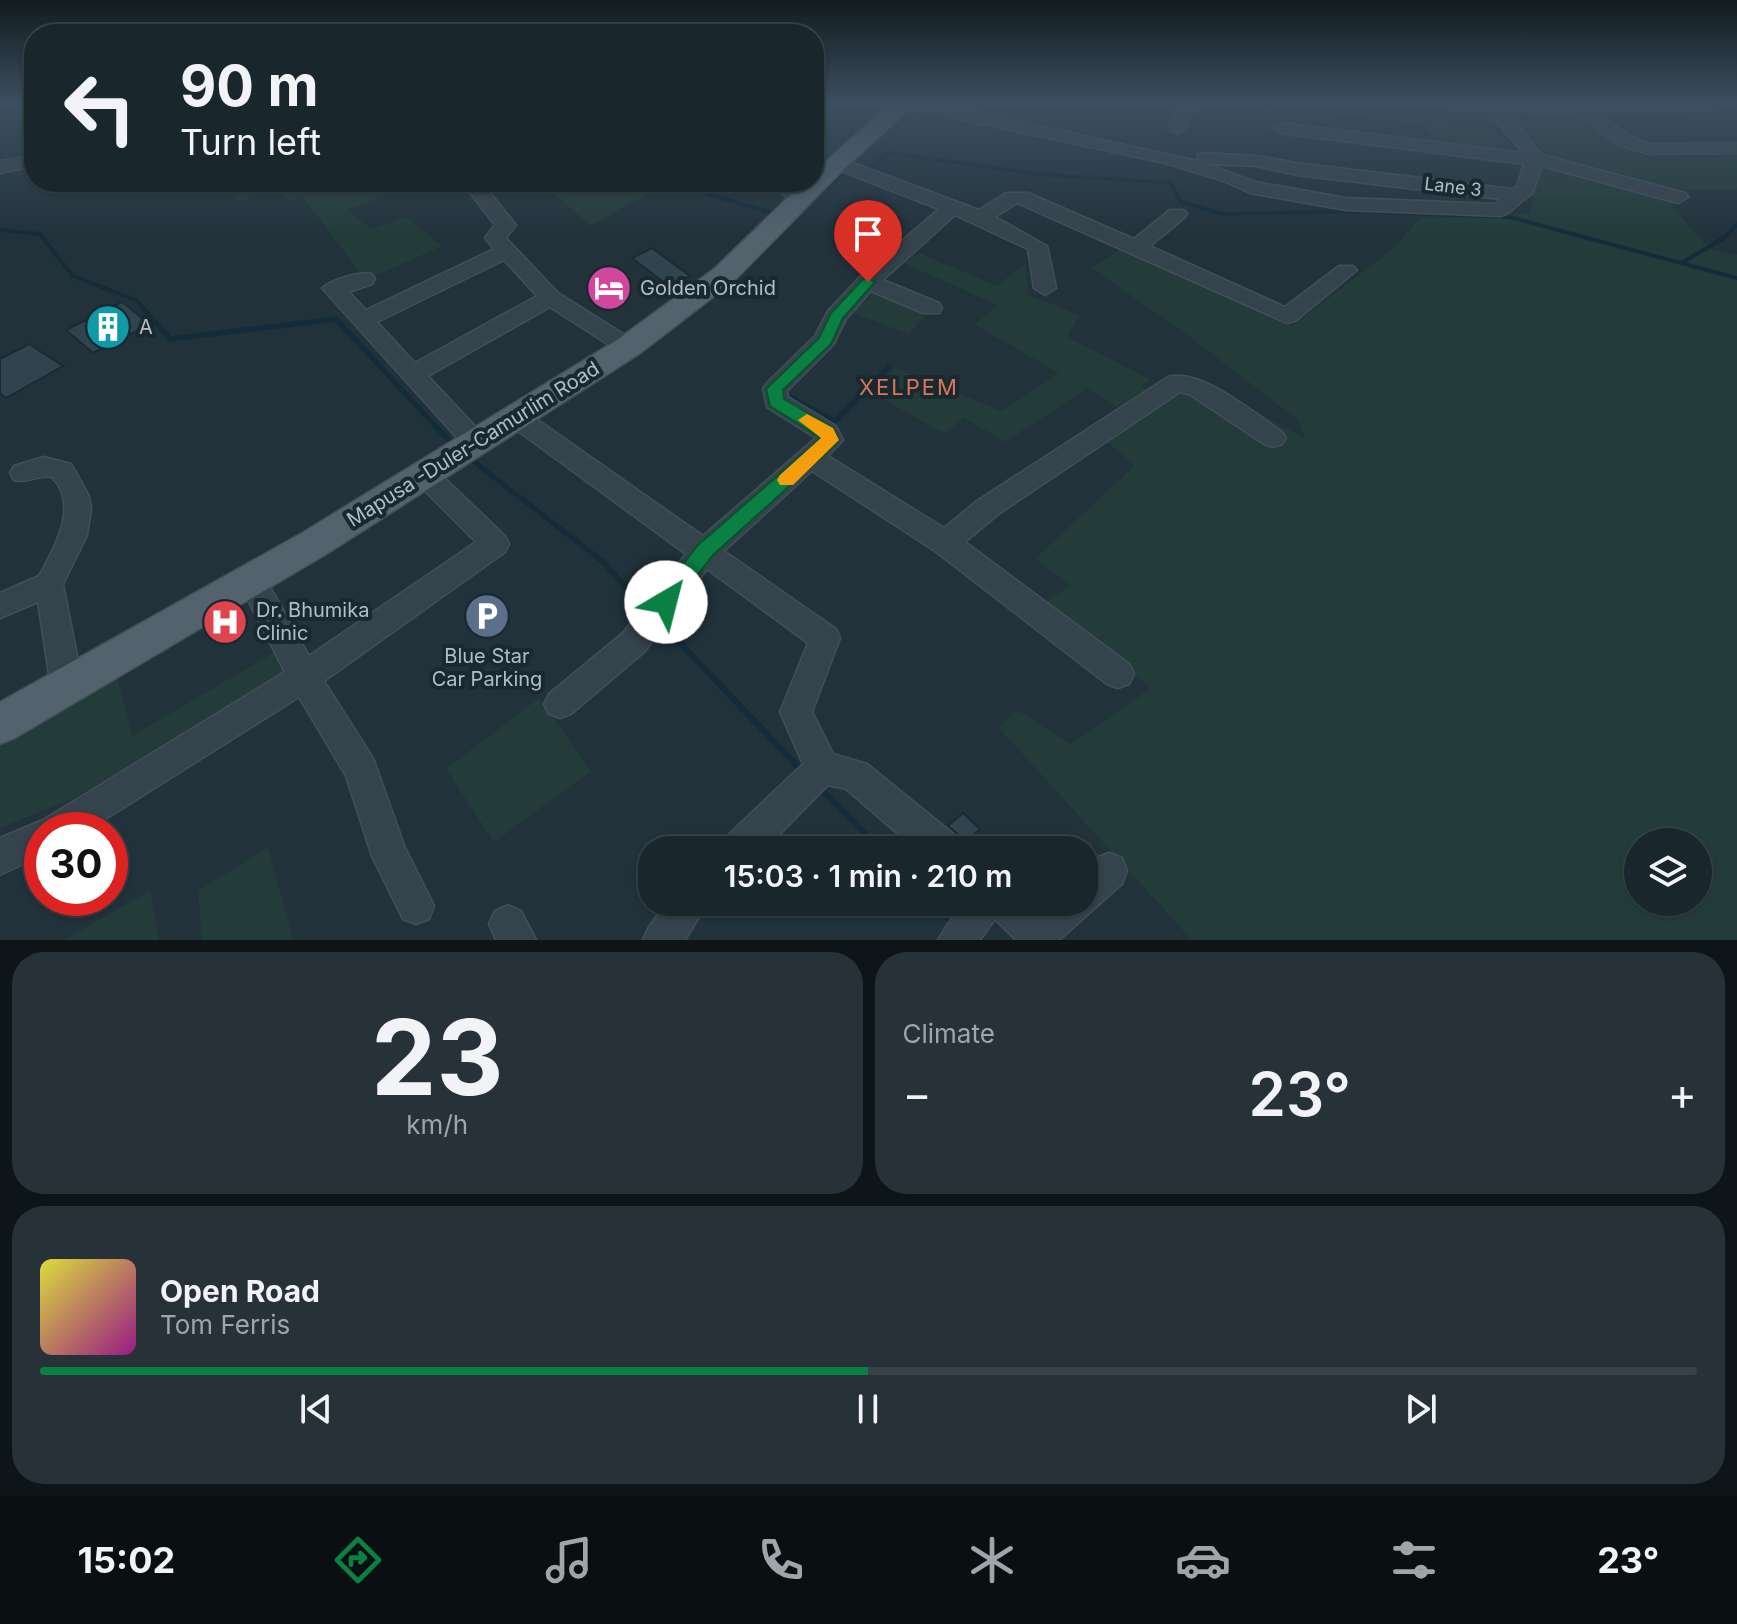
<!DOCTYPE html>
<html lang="en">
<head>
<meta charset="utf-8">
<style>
  body { margin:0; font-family:Inter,sans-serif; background:#263238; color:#f1f3f6; height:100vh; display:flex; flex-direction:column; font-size:30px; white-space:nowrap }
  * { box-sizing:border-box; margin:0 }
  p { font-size:26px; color:#9fa5a9 }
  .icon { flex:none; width:44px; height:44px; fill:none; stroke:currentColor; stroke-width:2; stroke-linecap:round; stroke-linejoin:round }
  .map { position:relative; height:940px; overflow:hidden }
  .details { display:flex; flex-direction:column; gap:12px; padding:12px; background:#0e1518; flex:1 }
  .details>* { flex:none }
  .banner { position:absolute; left:24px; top:24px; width:800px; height:168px; border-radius:32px; box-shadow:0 2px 6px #0004,0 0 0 2px #374348; background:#19262c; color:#f1f3f6; overflow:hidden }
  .fabs { position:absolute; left:1624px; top:828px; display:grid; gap:16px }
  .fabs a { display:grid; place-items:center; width:88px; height:88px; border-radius:50%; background:#19262c; box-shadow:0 2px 6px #0004,0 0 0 2px #374348; font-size:40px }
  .speed { position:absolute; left:24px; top:812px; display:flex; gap:16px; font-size:40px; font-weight:700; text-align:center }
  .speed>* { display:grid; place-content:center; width:104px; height:104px; border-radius:50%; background:#19262c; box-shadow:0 2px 6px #0004,0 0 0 2px #374348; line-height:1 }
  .speed .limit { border:12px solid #d22; background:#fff; color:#111 }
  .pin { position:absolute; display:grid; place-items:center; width:68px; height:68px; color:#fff; margin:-82px -34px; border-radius:50% 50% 50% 0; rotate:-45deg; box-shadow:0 0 8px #0007 }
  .pin .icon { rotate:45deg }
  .me { position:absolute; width:88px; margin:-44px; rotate:37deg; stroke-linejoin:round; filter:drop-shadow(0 0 6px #0008) }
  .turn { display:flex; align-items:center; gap:28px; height:168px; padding:0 24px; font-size:36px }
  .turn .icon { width:104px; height:104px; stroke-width:2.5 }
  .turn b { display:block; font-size:56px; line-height:68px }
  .big { font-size:60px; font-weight:600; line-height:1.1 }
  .details .widget { flex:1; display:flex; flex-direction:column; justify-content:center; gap:12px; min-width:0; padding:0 28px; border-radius:32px; background:#263238 }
  .details .dial { align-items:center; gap:0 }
  .dial b { font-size:104px; line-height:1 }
  .song { display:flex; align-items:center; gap:24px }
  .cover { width:96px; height:96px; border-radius:12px; background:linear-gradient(135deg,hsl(60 70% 55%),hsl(310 70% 35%)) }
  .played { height:8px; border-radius:4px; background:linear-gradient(90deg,#0b8043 50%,#374348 50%) }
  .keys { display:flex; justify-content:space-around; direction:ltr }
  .heat { display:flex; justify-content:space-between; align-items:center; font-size:44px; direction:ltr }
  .details .tiles { flex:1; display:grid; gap:12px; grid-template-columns:1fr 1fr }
  .widget:last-child { grid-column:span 2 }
  .trip { position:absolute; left:638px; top:836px; width:460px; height:80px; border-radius:32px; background:#19262c; box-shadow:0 2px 6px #0004,0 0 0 2px #374348; font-weight:600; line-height:80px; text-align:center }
  .dock { display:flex; height:128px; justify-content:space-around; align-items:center; background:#0a0f12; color:#9fa5a9 }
  .dock .icon { width:56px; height:56px }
  .dock .current { color:#0b8043 }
  .dock b { font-size:36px; color:#f1f3f6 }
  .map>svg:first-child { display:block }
</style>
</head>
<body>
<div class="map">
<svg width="1737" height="940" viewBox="0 0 1737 940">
  <rect width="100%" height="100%" fill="#21323b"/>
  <!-- green -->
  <g fill="#233c3a" fill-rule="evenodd">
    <polygon points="1324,104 1442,108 1450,123 1491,127 1521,154 1429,142 1425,124 1327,113"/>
    <path d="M1506,112L1576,113L1622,146L1652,159L1688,162L1737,154V189H1688L1671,205L1709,249L1737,255V940H1192L999,728L1017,710L1071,744L1151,688L1044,603L1071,585L1035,559L1134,466L1107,441L1202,380L1305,439L1298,420L1181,330L1091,268L1123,248L1292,326L1394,248L1419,219L1530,213L1541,156ZM1638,842H1698V902H1638Z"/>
    <polygon points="219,182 399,182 405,187 348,210 371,229 407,217 442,246 366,280 302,196 288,201 275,187 238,201"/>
    <polygon points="542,182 670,182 590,226"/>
    <polygon points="919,253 997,286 1026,263 1028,295 1080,315 1067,337 1150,379 1142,386 1146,390 1116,407 1088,388 1005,442 963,417 945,434 872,393 896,368 1001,411 1059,373 975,325 997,305 904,263"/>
    <polygon points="873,294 928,312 909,334 853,313"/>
    <polygon points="277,651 286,674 72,799 0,828 0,736 117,675 132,736"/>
    <polygon points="539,698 591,771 494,842 446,769"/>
    <polygon points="268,847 293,940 202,940 198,891"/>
    <polygon points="150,891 159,940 64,940"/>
  </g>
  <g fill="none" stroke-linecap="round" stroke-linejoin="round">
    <!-- stream-far2 -->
    <g stroke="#142b39" stroke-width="4">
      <polyline points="866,174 888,153 1037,174 1171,183 1181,202 1222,214 1356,211 1509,217 1737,278"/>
      <polyline points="685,182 711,195 776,214"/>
      <polyline points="817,196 843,173 850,173"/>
      <polyline points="0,230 40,234 73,276 136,300 148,314"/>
      <polyline points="1683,262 1724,238 1737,224"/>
    </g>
    <!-- stream-far1 -->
    <g stroke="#142b39" stroke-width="5">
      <polyline points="146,312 170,339 336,319 454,446"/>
      <polyline points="784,394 835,421 889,367"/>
      <polyline points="468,457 602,561 625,586"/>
    </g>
    <!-- stream -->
    <g stroke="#142b39" stroke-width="6">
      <polyline points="623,584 649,611"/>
      <polyline points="662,624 804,773"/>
      <polyline points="820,788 881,850"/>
      <polyline points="932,902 955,925"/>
    </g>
  </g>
  <!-- building -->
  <g fill="#304450" stroke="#1c2a32" stroke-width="2">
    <polygon points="652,248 690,276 670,287 632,258"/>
    <polygon points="122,302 150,324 93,353 66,330"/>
    <polygon points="29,344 63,366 6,398 0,393 0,359"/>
    <polygon points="963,813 980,829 963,845 959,835 948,826"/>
  </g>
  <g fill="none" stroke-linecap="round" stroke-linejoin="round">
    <!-- minor casing -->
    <g stroke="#414f58" stroke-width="3">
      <g id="minor">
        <path d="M906,104H940L1197,161L1198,154L1204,153L1256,156L1297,163L1512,189L1517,187L1524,164L1280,133L1271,128L1280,123L1523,153L1487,110L1448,109L1440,104H1721L1713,109L1600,115L1631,137L1651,144L1737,143V153L1649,154L1619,145L1576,114L1506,111L1542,155L1685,193L1688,197L1678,203L1542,166L1532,194C1520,200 1513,213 1501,216L1346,210L1250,193L1224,181L1165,163L914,109ZM1207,164L1256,166L1297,175L1500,199L1496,204L1346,198L1255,182Z"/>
        <polygon points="1180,104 1197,104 1186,129 1177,134 1168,129"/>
        <polygon points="34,156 34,166 0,173 0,161"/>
        <path d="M837,157L979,210L1006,193H1028L1134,239L1170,210H1184L1187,214L1184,218L1150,246L1285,307L1339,266H1353L1357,270L1295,321L1287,323L1017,203L995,217L1047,246L1056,288L1045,295L1034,288L1028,249L955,215L883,280L939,303L942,308L939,313H923L871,291L846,319L833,345L787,391L788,397L836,426L843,440L828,456L944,528L977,501L1168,377C1201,368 1254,413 1282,432L1286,438L1282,444L1273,447L1264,444L1189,394L1180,392L997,515L965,542L1129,664L1134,674L1129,684L1118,688L1107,684L935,551L812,471L724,551L836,629L840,638L812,712L833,754L867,764L957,837L962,850H917L846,789L828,785L764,850H721L726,837L803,764L780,712L808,643L707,569L645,651L571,714L560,718L549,714L544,704L549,694L623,633L686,554L507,423L504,417L507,411L516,408L525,411L703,536L816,438L767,407L763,389L767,383L815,336L828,311L860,277L939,209L831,167L828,163Z"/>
        <path d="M462,182H481L516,225L506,238L558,293L636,342L639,347L636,352H620L550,307L428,376L486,438L490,444L486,450L477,453L468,450L322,288C331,280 359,271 372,274L375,279L372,284L349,292L366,310L494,249L485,238L495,225ZM504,260L537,296L415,363L377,322Z"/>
        <polygon points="763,182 786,182 812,198 809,202 795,202"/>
        <path d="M44,457L71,464L89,496L91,509L87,535L63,584L83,687L78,697L67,701L56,697L51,687L38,602L0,618V593L39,576C54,548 80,506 52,477C39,474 28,484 14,480L10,473L14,466Z"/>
        <polygon points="425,465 434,468 505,536 509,544 505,552 324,681 373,758 405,848 434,906 429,919 416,924 403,919 372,856 346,776 299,697 88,830 42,830 42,855 0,875 0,838 43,820 285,672 237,579 241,571 251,567 261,571 309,656 476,542 416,482 412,475 416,468"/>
        <polygon points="1109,853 1122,858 1127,871 1122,884 1059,940 1016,940 995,919 980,940 938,940 962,902 1030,902 1038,909 1046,902 1084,902 1084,869 1096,858"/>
        <polygon points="667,902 708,902 685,940 643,940 649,927"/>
        <polygon points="508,905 521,911 536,940 496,940 489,924 495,911"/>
      </g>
    </g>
    <!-- major casing -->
    <g stroke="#414f58" stroke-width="3">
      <polygon id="major" points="890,104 915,104 845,168 734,281 639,354 328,553 15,738 0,744 0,702 302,533 617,340 714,269 804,182 814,182 814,172"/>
    </g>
    <!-- minor -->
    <use href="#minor" fill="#35434c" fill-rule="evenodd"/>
    <!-- major -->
    <use href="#major" fill="#53626c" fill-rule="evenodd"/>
  </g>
  <!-- sky -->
  <linearGradient id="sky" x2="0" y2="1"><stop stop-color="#121c20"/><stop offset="0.44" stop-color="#3d4f60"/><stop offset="1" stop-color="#3d4f60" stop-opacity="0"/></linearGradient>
  <rect width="1737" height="236" fill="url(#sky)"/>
  <!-- route -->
  <polygon fill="#0b8043" stroke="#07532c" stroke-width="2" points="868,278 875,282 843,318 831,344 783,390 784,399 833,428 839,440 836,444 712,556 673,608 666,610 658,608 655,602 658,596 698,545 821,438 770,406 766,389 819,338 831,313 863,279"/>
  <!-- slow -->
  <polygon fill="#f59e0b" points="807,414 833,428 839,440 793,485 780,485 777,480 780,475 821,438 798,420"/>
  <!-- icons -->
  <defs>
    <g id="hotel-disc" transform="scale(2.3)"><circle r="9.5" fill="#d1479c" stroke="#1a2830"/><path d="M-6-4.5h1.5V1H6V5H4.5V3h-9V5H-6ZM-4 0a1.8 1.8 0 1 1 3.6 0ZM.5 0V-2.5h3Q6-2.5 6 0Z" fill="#fff"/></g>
    <g id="building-disc" transform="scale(2.3)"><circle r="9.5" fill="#0f9aa8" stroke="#1a2830"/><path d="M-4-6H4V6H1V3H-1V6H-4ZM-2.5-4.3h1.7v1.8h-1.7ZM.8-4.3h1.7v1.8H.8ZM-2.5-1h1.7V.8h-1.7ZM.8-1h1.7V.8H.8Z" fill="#fff"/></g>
    <g id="parking-disc" transform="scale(2.3)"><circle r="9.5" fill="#5c6f8a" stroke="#1a2830"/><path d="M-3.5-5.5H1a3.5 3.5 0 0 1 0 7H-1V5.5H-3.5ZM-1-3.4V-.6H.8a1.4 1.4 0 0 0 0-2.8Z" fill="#fff"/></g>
    <g id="hospital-disc" transform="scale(2.3)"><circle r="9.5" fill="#e0444e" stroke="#1a2830"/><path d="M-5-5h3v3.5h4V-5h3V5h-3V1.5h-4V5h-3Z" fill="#fff"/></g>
  </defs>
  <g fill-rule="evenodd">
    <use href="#hotel-disc" x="609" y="288"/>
    <use href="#building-disc" x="108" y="327"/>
    <use href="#parking-disc" x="487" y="616"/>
    <use href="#hospital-disc" x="225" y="622"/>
  </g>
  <g text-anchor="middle" stroke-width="8" stroke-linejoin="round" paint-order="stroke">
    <!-- far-street labels -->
    <g font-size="18" fill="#b0bec8" stroke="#1a2830">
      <text transform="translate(1453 187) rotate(7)" y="6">Lane 3</text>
    </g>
    <!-- poi labels -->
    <g font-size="20" fill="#b0bec8" stroke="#1a2830" text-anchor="start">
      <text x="640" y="295">Golden Orchid</text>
      <text x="139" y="334">A</text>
      <text x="256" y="617">Dr. Bhumika<tspan x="256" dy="23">Clinic</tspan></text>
      <text x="487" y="663" text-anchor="middle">Blue Star<tspan x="487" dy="23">Car Parking</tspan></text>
    </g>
    <!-- street labels -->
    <g font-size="20" fill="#b0bec8" stroke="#1a2830">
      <text transform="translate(473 444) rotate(-32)" y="7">Mapusa -Duler-Camurlim Road</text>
    </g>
    <!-- neighbourhood labels -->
    <g font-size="22" letter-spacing="2" fill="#d9775a" stroke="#1a2830">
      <text x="909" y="395">XELPEM</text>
    </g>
  </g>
</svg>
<div class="fabs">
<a><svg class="icon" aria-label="layers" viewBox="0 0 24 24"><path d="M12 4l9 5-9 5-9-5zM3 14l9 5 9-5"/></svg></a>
</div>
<div class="speed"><div class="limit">30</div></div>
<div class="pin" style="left:868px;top:282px;background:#d93025"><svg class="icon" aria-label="arrive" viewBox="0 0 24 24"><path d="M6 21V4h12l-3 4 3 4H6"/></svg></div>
<svg class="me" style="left:666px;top:602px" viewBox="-20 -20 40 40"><circle r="19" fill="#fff"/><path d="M0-13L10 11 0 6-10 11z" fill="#0b8043"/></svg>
<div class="trip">15:03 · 1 min · 210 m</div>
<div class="banner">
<div class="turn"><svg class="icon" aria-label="left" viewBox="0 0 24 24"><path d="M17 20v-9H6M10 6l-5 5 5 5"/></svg><div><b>90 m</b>Turn left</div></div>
</div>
</div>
<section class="details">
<div class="tiles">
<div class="widget dial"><b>23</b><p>km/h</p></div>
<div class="widget"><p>Climate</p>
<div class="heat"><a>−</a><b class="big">23°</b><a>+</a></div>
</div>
<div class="widget">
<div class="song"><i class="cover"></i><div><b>Open Road</b><p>Tom Ferris</p></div></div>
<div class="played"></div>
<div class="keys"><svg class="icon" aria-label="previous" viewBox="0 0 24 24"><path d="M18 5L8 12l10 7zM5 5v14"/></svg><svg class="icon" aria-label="pause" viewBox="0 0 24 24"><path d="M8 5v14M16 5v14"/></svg><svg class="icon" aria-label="next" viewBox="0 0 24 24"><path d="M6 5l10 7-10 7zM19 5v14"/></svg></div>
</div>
</div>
</section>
<nav class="dock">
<b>15:02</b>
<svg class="icon current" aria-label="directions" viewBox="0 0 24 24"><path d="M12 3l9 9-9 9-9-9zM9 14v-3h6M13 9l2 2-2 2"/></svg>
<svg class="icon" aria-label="music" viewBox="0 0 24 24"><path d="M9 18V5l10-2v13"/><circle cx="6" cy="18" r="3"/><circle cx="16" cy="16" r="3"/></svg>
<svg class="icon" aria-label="phone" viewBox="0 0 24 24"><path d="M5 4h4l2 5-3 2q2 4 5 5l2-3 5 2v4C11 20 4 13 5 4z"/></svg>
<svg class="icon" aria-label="climate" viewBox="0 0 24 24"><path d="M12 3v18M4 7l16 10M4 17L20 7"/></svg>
<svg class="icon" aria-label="car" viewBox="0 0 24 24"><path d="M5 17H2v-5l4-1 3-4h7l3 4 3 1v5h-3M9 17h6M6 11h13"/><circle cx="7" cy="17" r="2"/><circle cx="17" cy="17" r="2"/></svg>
<svg class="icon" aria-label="filters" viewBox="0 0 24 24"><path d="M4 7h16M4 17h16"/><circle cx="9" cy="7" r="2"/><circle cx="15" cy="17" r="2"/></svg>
<b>23°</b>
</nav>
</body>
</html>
